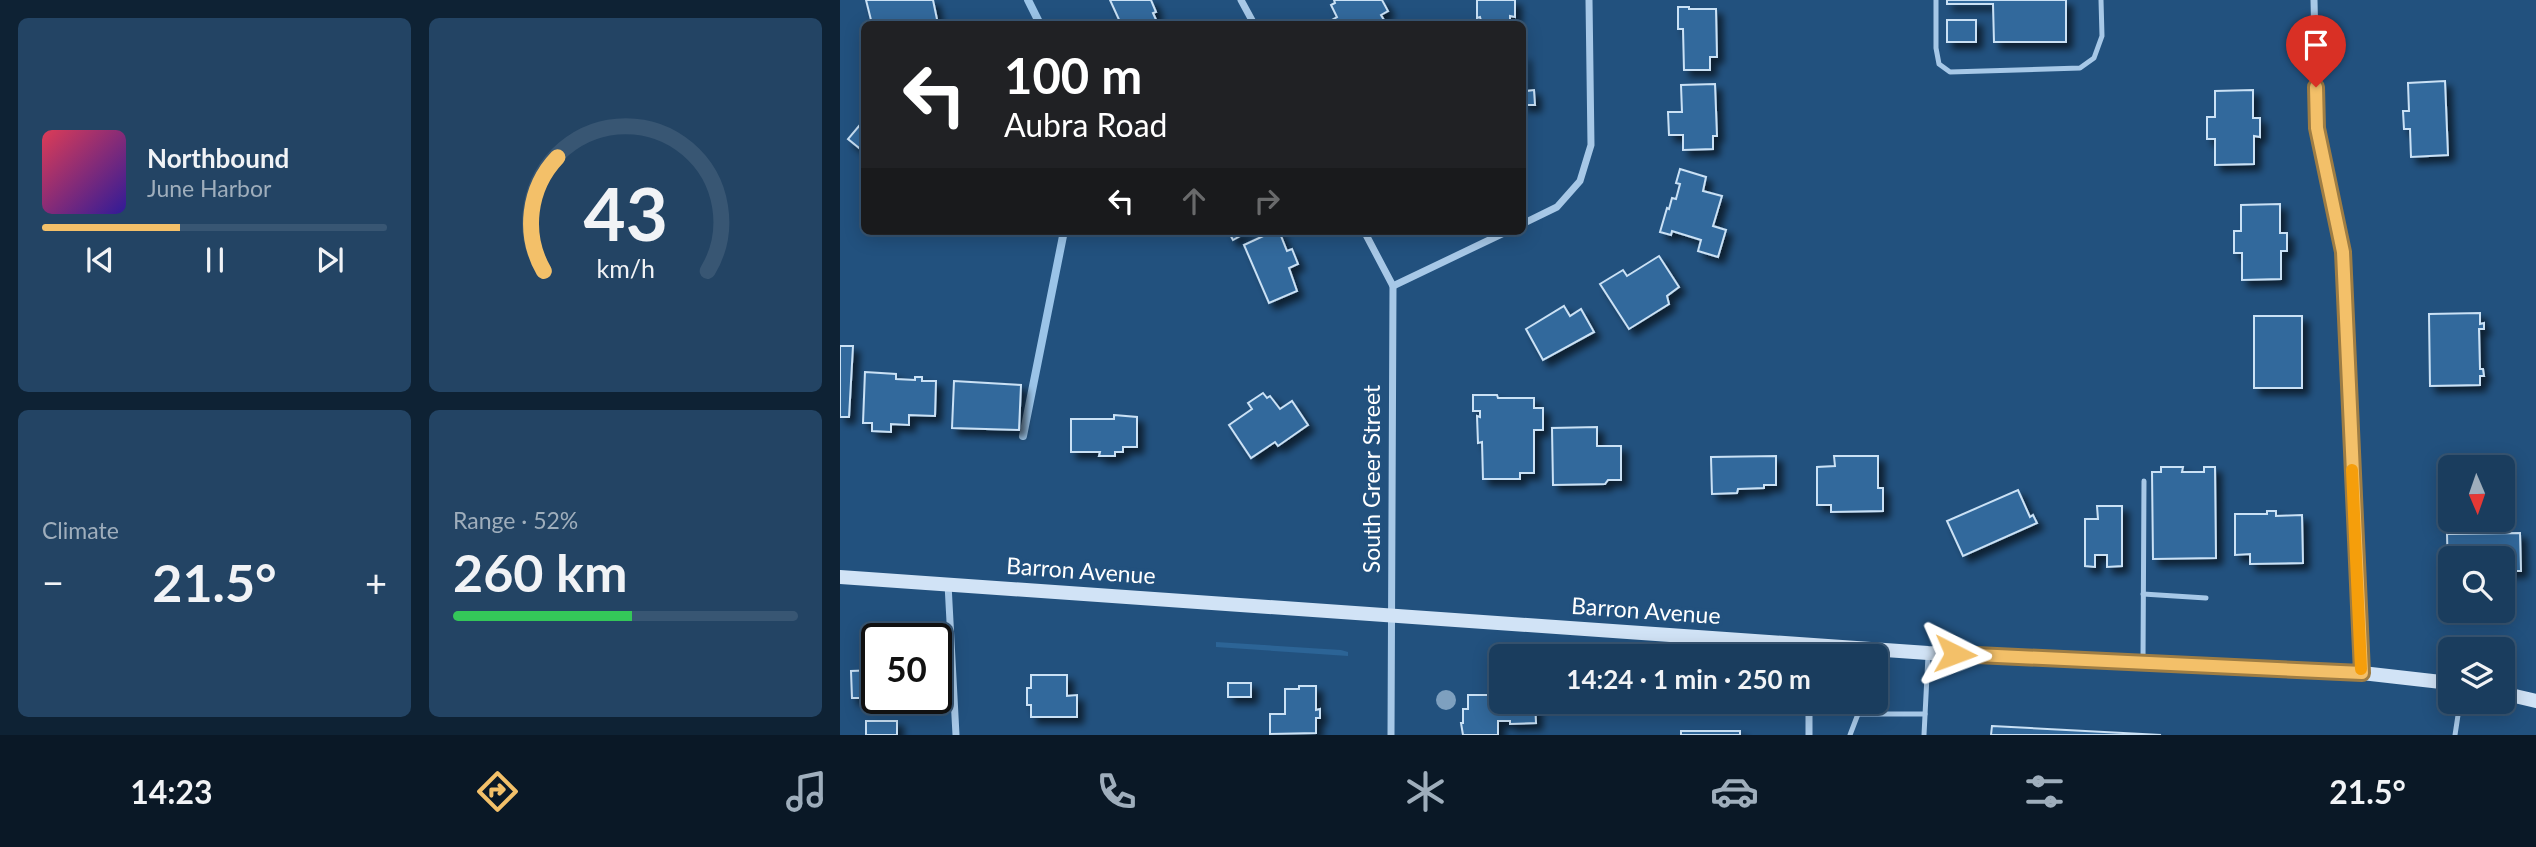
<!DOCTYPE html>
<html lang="en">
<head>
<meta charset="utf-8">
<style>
  body { margin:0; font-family:Lato,sans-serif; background:#234464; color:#f1f3f6; height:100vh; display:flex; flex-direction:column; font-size:26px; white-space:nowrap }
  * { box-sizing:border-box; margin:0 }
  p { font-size:23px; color:#9faebc }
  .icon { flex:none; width:38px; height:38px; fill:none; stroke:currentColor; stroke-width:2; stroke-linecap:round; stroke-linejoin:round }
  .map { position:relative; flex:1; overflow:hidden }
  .sheet { display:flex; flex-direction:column; gap:18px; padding:18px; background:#0e2234; width:840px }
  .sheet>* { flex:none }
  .hud { position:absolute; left:21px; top:21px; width:665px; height:214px; border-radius:10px; box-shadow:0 4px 18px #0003,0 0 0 2px #385673; background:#202124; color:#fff; overflow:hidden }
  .needle { width:46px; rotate:178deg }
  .tools { position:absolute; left:1598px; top:455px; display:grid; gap:14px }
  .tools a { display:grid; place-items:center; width:77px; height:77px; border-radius:10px; background:#1a3d5e; box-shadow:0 4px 18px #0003,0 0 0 2px #385673; font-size:35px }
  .speed { position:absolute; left:21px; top:623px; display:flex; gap:14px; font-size:35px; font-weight:700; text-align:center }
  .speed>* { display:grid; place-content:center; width:91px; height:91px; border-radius:50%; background:#1a3d5e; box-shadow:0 4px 18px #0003,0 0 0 2px #385673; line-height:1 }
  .speed .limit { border:4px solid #111; border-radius:10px; background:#fff; color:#111 }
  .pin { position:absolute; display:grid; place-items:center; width:60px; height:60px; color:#fff; margin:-72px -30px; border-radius:50% 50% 50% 0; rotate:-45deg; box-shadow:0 0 7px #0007 }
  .pin .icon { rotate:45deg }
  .me { position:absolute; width:77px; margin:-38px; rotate:93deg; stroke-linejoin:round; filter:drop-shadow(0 0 5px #0008) }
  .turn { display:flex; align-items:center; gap:24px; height:147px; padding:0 28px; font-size:32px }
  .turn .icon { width:91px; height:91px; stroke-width:2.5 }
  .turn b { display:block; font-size:49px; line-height:60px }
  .lanes { display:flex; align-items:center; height:66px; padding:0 28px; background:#0003; justify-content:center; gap:35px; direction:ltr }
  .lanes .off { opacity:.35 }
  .big { font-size:52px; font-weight:700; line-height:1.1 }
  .sheet .tile { flex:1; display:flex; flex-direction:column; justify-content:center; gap:10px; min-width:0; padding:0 24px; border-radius:10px; background:#234464 }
  .sheet .dial { align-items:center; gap:0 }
  .dial svg { height:182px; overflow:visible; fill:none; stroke:#385673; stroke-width:7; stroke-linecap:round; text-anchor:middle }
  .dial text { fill:#f1f3f6; stroke:none }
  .song { display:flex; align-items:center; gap:21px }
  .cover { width:84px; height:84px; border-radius:10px; background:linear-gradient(135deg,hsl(350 70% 55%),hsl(250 70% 35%)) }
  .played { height:7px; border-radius:4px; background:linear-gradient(90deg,#f3c069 40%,#385673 40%) }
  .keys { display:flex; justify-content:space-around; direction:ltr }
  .heat { display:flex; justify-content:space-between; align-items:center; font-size:38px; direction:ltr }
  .charge { height:10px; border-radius:5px; background:linear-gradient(90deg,#34c759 52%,#385673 0) }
  .sheet .tiles { flex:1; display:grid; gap:18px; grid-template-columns:repeat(2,1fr) }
  .trip { position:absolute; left:649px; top:644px; width:399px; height:70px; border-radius:10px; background:#1a3d5e; box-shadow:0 4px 18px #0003,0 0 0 2px #385673; font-weight:700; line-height:70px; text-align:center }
  .tabs { display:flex; height:112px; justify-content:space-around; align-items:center; background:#0a1826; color:#9faebc }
  .tabs .icon { width:49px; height:49px }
  .tabs .active { color:#f3c069 }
  .tabs b { font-size:32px; color:#f1f3f6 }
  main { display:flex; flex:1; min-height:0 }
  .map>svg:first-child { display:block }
</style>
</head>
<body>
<main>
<section class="sheet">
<div class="tiles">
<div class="tile">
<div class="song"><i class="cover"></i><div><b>Northbound</b><p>June Harbor</p></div></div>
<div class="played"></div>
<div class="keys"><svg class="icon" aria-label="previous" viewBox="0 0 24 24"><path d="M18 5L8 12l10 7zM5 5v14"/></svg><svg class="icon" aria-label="pause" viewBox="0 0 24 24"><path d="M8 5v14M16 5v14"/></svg><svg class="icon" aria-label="next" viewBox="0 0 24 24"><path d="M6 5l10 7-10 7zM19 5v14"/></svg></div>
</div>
<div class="tile dial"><svg viewBox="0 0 100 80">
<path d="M14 69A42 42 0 1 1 86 69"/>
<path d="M14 69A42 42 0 0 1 20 19" stroke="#f3c069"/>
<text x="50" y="56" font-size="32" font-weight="700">43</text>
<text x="50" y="72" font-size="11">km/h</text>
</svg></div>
<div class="tile"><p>Climate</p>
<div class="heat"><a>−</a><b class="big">21.5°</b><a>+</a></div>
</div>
<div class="tile"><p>Range · 52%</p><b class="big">260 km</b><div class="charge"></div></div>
</div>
</section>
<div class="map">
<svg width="1696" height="735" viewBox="0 0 1696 735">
  <defs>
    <filter id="shadow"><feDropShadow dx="6" dy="6" stdDeviation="3.5" flood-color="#0009"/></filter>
  </defs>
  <rect width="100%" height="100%" fill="#22517e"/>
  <!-- green -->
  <polygon fill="#2c6496" points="376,642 501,650 508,652 508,656 376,647"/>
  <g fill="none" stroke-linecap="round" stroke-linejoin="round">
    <!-- stream -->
    <g stroke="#9bc4e8" stroke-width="8">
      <polyline points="188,0 200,24"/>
      <polyline points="183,436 224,231"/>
    </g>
  </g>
  <!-- building -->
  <g fill="#32699c" stroke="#cae1f5" stroke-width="2" filter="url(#shadow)">
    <polygon points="26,0 93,0 98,24 32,24"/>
    <polygon points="270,0 311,0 316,12 313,13 318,24 281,24"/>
    <polygon points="494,0 542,0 548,11 541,15 544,20 535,24 494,24 492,20 497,17 491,5 495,3"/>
    <polygon points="637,0 675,0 675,17 670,16 670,24 642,24 640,17 637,18"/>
    <polygon points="1107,0 1226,0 1226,42 1154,42 1153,4 1107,4"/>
    <polygon points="838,7 849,7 849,9 876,9 877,57 870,57 870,70 844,70 843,29 838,29"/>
    <rect x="1107" y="20" width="29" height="22"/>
    <polygon points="682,55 684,55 686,91 694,90 695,105 682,105"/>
    <polygon points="1605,81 1608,155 1571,157 1570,129 1564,129 1563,111 1569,111 1568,83"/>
    <polygon points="875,84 877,136 873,136 873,149 843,150 843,135 829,135 828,112 842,112 841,85"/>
    <polygon points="1413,90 1413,118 1420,118 1420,137 1414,136 1414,164 1375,165 1375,139 1367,139 1367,117 1375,117 1375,91"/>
    <polygon points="24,120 24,152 8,139"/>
    <polygon points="840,169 866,177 863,191 882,196 873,226 886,230 878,257 858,251 861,240 832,231 831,235 820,232 827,208 829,209 832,198 836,199 840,184 836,183"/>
    <polygon points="1440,204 1440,233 1447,233 1447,251 1441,251 1441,279 1402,280 1402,253 1394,253 1394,231 1401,231 1401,205"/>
    <polygon points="388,231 409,231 393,240"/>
    <polygon points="434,231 439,231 447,251 452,249 458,264 449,268 457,291 429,303 404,245"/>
    <polygon points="819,256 839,287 827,296 829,304 789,329 760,284 783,270 787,276"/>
    <polygon points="724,306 730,316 741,309 754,332 703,360 686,329"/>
    <polygon points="1640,313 1640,324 1644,323 1644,329 1639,329 1640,369 1643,369 1644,376 1640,376 1640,385 1590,386 1589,314"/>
    <rect x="1414" y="316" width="48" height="72"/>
    <polygon points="0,346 13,346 9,417 0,417"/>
    <polygon points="25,372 56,374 56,379 75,380 75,377 82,377 82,381 96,381 95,416 69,415 69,425 51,424 51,432 32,431 32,423 23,423"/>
    <polygon points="114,381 181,385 179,430 112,428"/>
    <polygon points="423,393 427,398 430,396 440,409 452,401 468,425 438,446 435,442 411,458 389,425 412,409 408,403"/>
    <polygon points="633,395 657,395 658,398 694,398 694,408 703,408 703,430 694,430 694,473 680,473 680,479 643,479 642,442 638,443 637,416 640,417 640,411 633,411"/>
    <polygon points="274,415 297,417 297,447 283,447 283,452 275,452 275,456 259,456 260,452 231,452 231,419 274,419"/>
    <polygon points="757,427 757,446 781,446 781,480 768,480 765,484 713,485 712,428"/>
    <polygon points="936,456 936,485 924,485 924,488 898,489 897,493 872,494 871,457"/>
    <polygon points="994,456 1038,456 1038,488 1043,488 1043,511 991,512 991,505 977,505 977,467 995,466"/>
    <polygon points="1321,467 1343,467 1342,472 1364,472 1364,467 1375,467 1376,558 1313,559 1312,472 1321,472"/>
    <polygon points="1178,490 1190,517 1193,515 1197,523 1123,556 1107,521"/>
    <polygon points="1257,506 1282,506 1282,566 1267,567 1267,555 1255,555 1255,567 1245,566 1245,519 1258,519"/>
    <polygon points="1427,511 1436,511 1436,516 1462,515 1463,563 1410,564 1410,554 1395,555 1395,514 1427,514"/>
    <polygon points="1680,533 1681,571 1662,571 1662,558 1610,558 1610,572 1608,572 1607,534"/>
    <polygon points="37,670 37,701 28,702 28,698 12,698 11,671"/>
    <polygon points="191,675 227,675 227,696 237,695 237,717 191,717 191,705 187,705 187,688 191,688"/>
    <rect x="388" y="683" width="23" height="14"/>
    <polygon points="459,686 476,686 476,710 480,709 480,718 476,718 476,733 430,734 430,714 445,714 445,689 459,689"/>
    <polygon points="628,695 660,695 662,702 695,702 696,723 670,724 670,721 658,721 658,735 623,735 621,723 623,723 623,709 628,709"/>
    <rect x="26" y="721" width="31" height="14"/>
    <polygon points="1152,726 1321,735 1151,735"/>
    <rect x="841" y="731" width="59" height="4"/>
  </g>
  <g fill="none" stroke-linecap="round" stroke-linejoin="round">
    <!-- service -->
    <g stroke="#a7c8e7" stroke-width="5">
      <polyline points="1096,0 1096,48 1099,64 1110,72 1240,68 1254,58 1262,36 1261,0"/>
      <polyline points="1303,594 1366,598"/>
      <polyline points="1303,663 1304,481"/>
      <polyline points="1004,702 1018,714 1085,714"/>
      <polyline points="1010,735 1018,714"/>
      <polyline points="1084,735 1088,656"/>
      <polyline points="1615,735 1620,702"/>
    </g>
    <!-- minor -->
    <g stroke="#a7c8e7" stroke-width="7">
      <polyline points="401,0 414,24"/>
      <polyline points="1474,0 1477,128 1503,252 1522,672"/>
      <polyline points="682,224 717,207 740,181 751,145 749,0"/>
      <polyline points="524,231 553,286 551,735"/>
      <polyline points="553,286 668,231"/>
      <polyline points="108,584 116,735"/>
      <polyline points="969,702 969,735"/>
    </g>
    <!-- secondary -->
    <g stroke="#d1e3f6" stroke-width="14">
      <polyline points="0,577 1088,653 1522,673 1610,683"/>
      <polyline points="1662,693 1696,701"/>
    </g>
  </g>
  <!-- trees -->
  <circle fill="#7ea0bf" cx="606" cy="700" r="10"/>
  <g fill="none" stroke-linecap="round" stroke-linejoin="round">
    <!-- route casing -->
    <g stroke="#9e7d44" stroke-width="18">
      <polyline id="route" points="1115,654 1522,673 1503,252 1477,128 1476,87"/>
    </g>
    <!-- route -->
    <use href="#route" stroke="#f3c069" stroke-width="12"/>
    <!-- slow -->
    <polyline stroke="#f59e0b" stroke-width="12" points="1512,470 1521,669"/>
  </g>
  <g text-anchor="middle" stroke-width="7" stroke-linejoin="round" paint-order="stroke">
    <!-- street labels -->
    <g font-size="23" fill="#fff" stroke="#22517e">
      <text transform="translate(532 479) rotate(-90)" y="8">South Greer Street</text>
      <text transform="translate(241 571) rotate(4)" y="8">Barron Avenue</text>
      <text transform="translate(806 611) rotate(4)" y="8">Barron Avenue</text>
    </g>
  </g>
</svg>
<div class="tools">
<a><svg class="needle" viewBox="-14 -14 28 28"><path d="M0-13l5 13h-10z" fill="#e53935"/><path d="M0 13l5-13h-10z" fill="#9faebc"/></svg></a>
<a><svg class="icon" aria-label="search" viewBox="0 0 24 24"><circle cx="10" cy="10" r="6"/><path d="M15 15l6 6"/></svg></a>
<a><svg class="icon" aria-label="layers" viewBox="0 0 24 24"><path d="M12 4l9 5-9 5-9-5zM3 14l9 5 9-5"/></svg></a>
</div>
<div class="speed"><div class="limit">50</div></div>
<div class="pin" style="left:1476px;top:87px;background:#d93025"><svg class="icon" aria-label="arrive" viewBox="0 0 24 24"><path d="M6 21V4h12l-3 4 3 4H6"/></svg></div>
<svg class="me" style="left:1115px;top:654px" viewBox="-20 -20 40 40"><path d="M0-17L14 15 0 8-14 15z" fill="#f3c069" stroke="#fff" stroke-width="4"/></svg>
<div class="trip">14:24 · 1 min · 250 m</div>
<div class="hud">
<div class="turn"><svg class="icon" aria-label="left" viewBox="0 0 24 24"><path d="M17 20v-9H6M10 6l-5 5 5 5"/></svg><div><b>100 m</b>Aubra Road</div></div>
<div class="lanes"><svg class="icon" aria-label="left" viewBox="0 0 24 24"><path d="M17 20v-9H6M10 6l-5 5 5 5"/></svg><svg class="icon off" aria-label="ahead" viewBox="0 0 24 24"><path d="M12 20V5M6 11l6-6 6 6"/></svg><svg class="icon off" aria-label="right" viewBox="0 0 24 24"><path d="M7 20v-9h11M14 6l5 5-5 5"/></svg></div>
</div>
</div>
</main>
<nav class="tabs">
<b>14:23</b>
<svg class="icon active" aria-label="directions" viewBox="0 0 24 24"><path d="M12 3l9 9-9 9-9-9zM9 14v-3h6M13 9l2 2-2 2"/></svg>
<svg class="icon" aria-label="music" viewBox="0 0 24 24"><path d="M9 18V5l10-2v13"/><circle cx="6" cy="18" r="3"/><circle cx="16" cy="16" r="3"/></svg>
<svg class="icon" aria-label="phone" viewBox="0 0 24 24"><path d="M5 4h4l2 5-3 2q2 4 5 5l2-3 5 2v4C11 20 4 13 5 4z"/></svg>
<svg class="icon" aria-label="climate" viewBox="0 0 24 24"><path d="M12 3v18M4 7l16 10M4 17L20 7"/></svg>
<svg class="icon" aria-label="car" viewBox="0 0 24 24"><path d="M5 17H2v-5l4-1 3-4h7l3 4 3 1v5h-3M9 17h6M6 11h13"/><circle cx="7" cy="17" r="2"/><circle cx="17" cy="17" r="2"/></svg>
<svg class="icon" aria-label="filters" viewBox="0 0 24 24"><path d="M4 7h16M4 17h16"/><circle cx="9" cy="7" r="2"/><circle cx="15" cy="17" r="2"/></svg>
<b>21.5°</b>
</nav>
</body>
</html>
